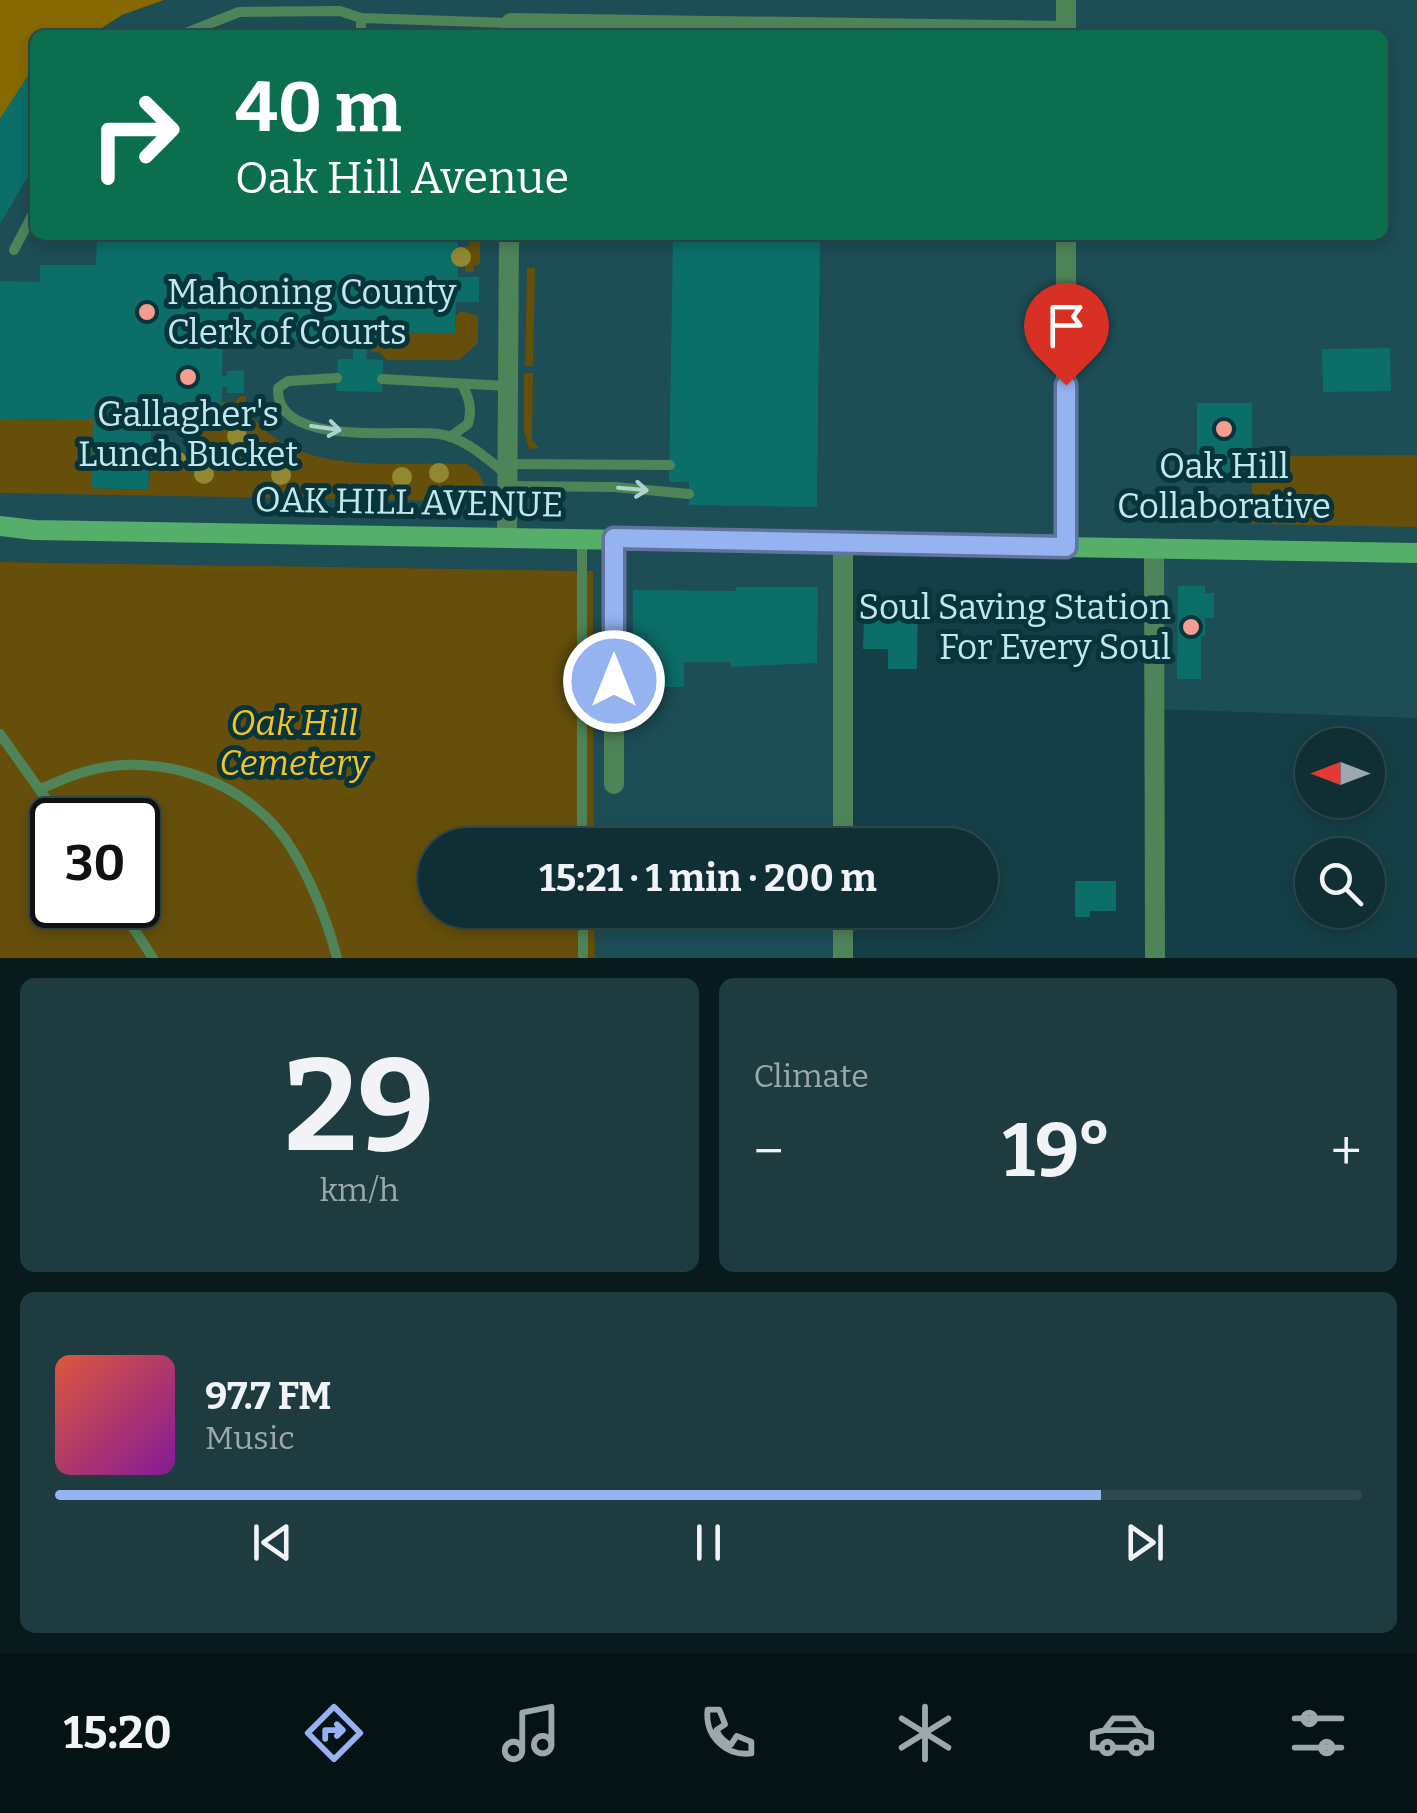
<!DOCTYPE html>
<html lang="en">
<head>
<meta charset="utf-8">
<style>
  body { margin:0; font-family:Bitter,serif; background:#1e3b40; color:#f1f3f6; height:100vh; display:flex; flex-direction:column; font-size:38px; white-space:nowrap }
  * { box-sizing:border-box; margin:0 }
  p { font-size:32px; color:#9ca9ac }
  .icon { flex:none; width:55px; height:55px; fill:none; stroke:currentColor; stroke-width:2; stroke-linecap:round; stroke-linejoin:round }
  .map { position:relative; height:958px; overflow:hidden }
  .drawer { display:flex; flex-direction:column; gap:20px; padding:20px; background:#091a1d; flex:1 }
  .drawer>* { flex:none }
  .hud { position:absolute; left:30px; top:30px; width:1358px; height:210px; border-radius:15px; box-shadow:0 5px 15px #0003,0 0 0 2px #304a4f; background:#0b6e4f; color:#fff; overflow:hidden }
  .needle { width:65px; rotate:270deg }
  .buttons { position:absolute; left:1295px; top:728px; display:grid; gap:20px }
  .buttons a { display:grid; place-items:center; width:90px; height:90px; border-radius:50%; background:#102f34; box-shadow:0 5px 15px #0003,0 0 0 2px #304a4f; font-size:50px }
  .speed { position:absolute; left:30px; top:798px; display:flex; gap:20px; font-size:50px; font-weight:700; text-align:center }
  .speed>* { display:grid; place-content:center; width:130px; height:130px; border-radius:50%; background:#102f34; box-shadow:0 5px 15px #0003,0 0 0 2px #304a4f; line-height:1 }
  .speed .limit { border:5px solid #111; border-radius:15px; background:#fff; color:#111 }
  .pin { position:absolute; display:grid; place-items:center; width:85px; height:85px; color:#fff; margin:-102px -42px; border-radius:50% 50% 50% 0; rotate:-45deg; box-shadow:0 0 10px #0007 }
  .pin .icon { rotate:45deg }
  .me { position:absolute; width:110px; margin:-55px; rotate:0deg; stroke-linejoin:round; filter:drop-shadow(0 0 8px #0008) }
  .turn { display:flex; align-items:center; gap:35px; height:210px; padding:0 40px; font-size:45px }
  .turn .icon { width:130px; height:130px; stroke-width:2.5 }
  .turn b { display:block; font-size:70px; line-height:85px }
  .big { font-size:75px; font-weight:700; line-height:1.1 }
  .drawer .widget { flex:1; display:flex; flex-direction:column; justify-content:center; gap:15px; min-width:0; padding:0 35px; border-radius:15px; background:#1e3b40 }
  .drawer .dial { align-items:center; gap:0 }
  .dial b { font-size:130px; line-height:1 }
  .song { display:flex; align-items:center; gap:30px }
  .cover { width:120px; height:120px; border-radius:15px; background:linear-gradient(135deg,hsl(10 70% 55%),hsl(290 70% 35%)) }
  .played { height:10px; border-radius:5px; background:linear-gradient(90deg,#95b2f1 80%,#304a4f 80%) }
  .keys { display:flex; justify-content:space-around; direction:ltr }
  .heat { display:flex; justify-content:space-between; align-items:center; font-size:55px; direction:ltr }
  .drawer .tiles { flex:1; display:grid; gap:20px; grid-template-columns:1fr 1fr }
  .widget:last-child { grid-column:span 2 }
  .trip { position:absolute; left:418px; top:828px; width:580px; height:100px; border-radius:50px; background:#102f34; box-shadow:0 5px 15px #0003,0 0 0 2px #304a4f; font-weight:700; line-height:100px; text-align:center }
  .menu { display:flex; height:160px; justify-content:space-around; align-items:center; background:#061315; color:#9ca9ac }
  .menu .icon { width:70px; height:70px }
  .menu .selected { color:#95b2f1 }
  .menu b { font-size:45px; color:#f1f3f6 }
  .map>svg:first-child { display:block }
</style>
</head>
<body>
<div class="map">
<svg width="1417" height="958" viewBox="0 0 1417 958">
  <rect width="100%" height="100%" fill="#153f46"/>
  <!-- built -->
  <g fill="#1d4d55">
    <polygon points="164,0 1417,0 1417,718 1154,709 1154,549 844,544 843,845 594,845 593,571 0,562 0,73 35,46 35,235 1382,235 1382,35 65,35"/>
    <polygon points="594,910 843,910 843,958 595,958"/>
  </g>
  <!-- green -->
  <g fill="#654f0b" fill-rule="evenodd">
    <polygon points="469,235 480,235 480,264 474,266 474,272 465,272 465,247 469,246"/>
    <polygon points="527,268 535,268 533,366 525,366"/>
    <polygon points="461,311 478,316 478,343 459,360 387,360 379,352 371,352 371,346 380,345 380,332 455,333 456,316"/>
    <polygon points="524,373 533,373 532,440 539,448 529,449 524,431"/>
    <path d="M240,396H246V409C296,480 391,460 467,464L478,472L487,491L483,495L465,493L448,501L0,493V419L93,420L92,488L148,490L151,457L208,458L201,443L199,422H222V402H235Z"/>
    <polygon points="1417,455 1417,527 1252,524 1252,456"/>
    <path d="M0,562L593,571L594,845H435V910H594L595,958H0ZM52,820H138V905H52Z"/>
  </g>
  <!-- forest -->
  <polygon fill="#876902" points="0,0 164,0 122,15 91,35 35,35 35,78 29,75 0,119"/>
  <!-- building -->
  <g fill="#0b6e69">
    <polygon points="29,74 35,78 35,164 0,224 0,119"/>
    <polygon points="97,235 458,235 458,277 479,277 479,302 456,302 455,333 380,332 380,346 367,346 366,359 383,360 382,392 336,391 338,359 353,359 353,345 342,345 342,330 331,330 331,348 317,348 317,341 223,340 222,376 227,376 227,371 244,370 244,393 227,393 227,387 222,387 222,423 152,421 148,490 92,488 93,420 0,419 0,281 40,282 40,265 96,265"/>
    <polygon points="673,235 820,235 817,507 689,505 689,482 669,482"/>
    <polygon points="1390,348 1391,391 1323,392 1322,349"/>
    <rect x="1197" y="403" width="55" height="76"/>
    <polygon points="1178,586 1205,586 1205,593 1214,593 1214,618 1205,618 1205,636 1201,636 1201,679 1177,679"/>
    <polygon points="736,587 818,587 817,663 731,667 731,662 684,662 684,687 654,687 654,695 633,695 633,590 736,591"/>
    <polygon points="883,597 918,597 917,669 888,669 888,649 863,649 864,615 883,615"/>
    <polygon points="1075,881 1116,881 1116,911 1090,911 1090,917 1075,917"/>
  </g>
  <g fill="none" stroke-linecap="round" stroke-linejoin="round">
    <!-- lane -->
    <g stroke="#4f8459" stroke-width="10">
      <polyline points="181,35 239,12 340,11 361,18 511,23"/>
      <polyline points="361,35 361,18"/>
      <polyline points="14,250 35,210"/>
      <path d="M337,378L288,381L278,388C274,448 401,429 439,434C465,438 486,458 505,473"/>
      <polyline points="382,379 507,386"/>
      <path d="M450,437L468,424C472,409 470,399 462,385"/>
      <polyline points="507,464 670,465"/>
      <polyline points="508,486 615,487 689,494"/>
      <polyline points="582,537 582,845"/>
      <polyline points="0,734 61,820"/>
      <path d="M40,789C55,783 69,776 84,772C158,749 253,782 293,851C312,882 328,923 337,958"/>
      <polyline points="118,905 153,958"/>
      <polyline points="583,910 583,958"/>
    </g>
    <!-- street -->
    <g stroke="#4f8459" stroke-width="20">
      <polyline points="1066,0 1066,35"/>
      <polyline points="511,35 511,23 1066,31"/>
      <polyline points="1066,235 1066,547"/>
      <polyline points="507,537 509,235"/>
      <polyline points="614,538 614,784"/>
      <polyline points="843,543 843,845"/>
      <polyline points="1154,549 1155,958"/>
      <polyline points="843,910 843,958"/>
    </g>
    <!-- secondary -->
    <polyline stroke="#55ae69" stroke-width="20" points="0,526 34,530 1417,553"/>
  </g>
  <!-- trees -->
  <g fill="#918831">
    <circle cx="461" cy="257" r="10"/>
    <circle cx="237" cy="436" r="10"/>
    <circle cx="177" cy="461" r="10"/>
    <circle cx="439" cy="473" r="10"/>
    <circle cx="204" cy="474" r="10"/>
    <circle cx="281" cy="475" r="10"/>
    <circle cx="402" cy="477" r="10"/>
  </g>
  <!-- one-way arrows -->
  <defs><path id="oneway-shaft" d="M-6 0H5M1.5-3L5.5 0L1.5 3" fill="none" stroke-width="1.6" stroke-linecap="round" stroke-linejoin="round" transform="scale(2.5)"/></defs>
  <g stroke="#abd3cf">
    <use href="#oneway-shaft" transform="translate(326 428) rotate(8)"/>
    <use href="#oneway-shaft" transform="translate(633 489) rotate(5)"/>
  </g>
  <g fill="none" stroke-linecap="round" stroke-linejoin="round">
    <!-- route casing -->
    <g stroke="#61749d" stroke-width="25">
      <polyline id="route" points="614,681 614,538 1066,547 1066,385"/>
    </g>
    <!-- route -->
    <use href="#route" stroke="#95b2f1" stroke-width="18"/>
  </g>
  <!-- markers -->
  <g fill="#f59d8f" stroke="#08353b" stroke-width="4">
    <circle cx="147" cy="312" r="10"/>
    <circle cx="188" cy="377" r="10"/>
    <circle cx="1224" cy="429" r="10"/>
    <circle cx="1191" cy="627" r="10"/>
  </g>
  <g text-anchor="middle" stroke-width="10" stroke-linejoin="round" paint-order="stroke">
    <!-- poi labels -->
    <g font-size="35" fill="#c2e7ed" stroke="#08353b">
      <text x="167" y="304" text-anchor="start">Mahoning County<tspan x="167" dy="40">Clerk of Courts</tspan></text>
      <text x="188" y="426">Gallagher's<tspan x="188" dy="40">Lunch Bucket</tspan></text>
      <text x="1224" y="478">Oak Hill<tspan x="1224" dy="40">Collaborative</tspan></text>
      <text x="1171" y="619" text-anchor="end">Soul Saving Station<tspan x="1171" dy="40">For Every Soul</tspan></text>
    </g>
    <!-- street labels -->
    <g font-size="35" fill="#c2e7ed" stroke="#08353b">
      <text transform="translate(409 502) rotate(1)" y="12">OAK HILL AVENUE</text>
    </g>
    <!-- park labels -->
    <g font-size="35" font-style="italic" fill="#f6c41f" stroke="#08353b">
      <text x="294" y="735">Oak Hill<tspan x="294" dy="40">Cemetery</tspan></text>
    </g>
  </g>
</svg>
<div class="buttons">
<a><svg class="needle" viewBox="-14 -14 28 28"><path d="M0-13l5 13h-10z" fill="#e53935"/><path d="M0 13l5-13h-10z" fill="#9ca9ac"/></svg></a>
<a><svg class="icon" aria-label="search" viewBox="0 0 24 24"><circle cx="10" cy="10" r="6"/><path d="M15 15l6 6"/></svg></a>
</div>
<div class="speed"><div class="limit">30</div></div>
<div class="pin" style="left:1066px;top:385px;background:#d93025"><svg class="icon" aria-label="arrive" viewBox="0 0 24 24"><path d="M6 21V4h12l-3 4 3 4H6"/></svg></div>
<svg class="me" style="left:614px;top:681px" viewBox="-20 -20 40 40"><circle r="17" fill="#95b2f1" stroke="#fff" stroke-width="3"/><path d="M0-11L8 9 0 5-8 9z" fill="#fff"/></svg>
<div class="trip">15:21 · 1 min · 200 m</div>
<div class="hud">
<div class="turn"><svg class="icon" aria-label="right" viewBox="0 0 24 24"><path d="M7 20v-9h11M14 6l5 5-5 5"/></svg><div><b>40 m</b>Oak Hill Avenue</div></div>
</div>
</div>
<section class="drawer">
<div class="tiles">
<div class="widget dial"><b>29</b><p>km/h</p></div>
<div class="widget"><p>Climate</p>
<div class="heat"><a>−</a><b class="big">19°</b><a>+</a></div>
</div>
<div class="widget">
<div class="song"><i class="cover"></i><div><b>97.7 FM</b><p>Music</p></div></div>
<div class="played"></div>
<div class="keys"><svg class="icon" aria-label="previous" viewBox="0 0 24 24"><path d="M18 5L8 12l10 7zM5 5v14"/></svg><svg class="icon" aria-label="pause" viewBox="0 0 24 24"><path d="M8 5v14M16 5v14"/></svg><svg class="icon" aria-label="next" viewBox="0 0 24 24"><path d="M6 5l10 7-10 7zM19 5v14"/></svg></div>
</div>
</div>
</section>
<nav class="menu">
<b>15:20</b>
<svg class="icon selected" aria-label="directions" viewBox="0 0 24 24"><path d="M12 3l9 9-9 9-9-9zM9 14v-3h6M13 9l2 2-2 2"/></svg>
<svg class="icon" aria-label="music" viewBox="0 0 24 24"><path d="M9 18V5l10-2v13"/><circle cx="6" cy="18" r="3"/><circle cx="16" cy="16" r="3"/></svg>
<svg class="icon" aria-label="phone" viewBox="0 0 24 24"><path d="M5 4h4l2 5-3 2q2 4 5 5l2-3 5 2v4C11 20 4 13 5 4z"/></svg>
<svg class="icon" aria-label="climate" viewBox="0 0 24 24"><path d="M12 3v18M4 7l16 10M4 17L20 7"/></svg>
<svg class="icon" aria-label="car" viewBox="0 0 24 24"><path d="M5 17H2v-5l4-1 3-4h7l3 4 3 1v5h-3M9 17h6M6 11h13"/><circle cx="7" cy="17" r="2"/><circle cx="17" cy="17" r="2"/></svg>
<svg class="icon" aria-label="filters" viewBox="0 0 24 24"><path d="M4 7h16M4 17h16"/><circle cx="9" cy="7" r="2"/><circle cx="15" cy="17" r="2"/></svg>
</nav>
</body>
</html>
